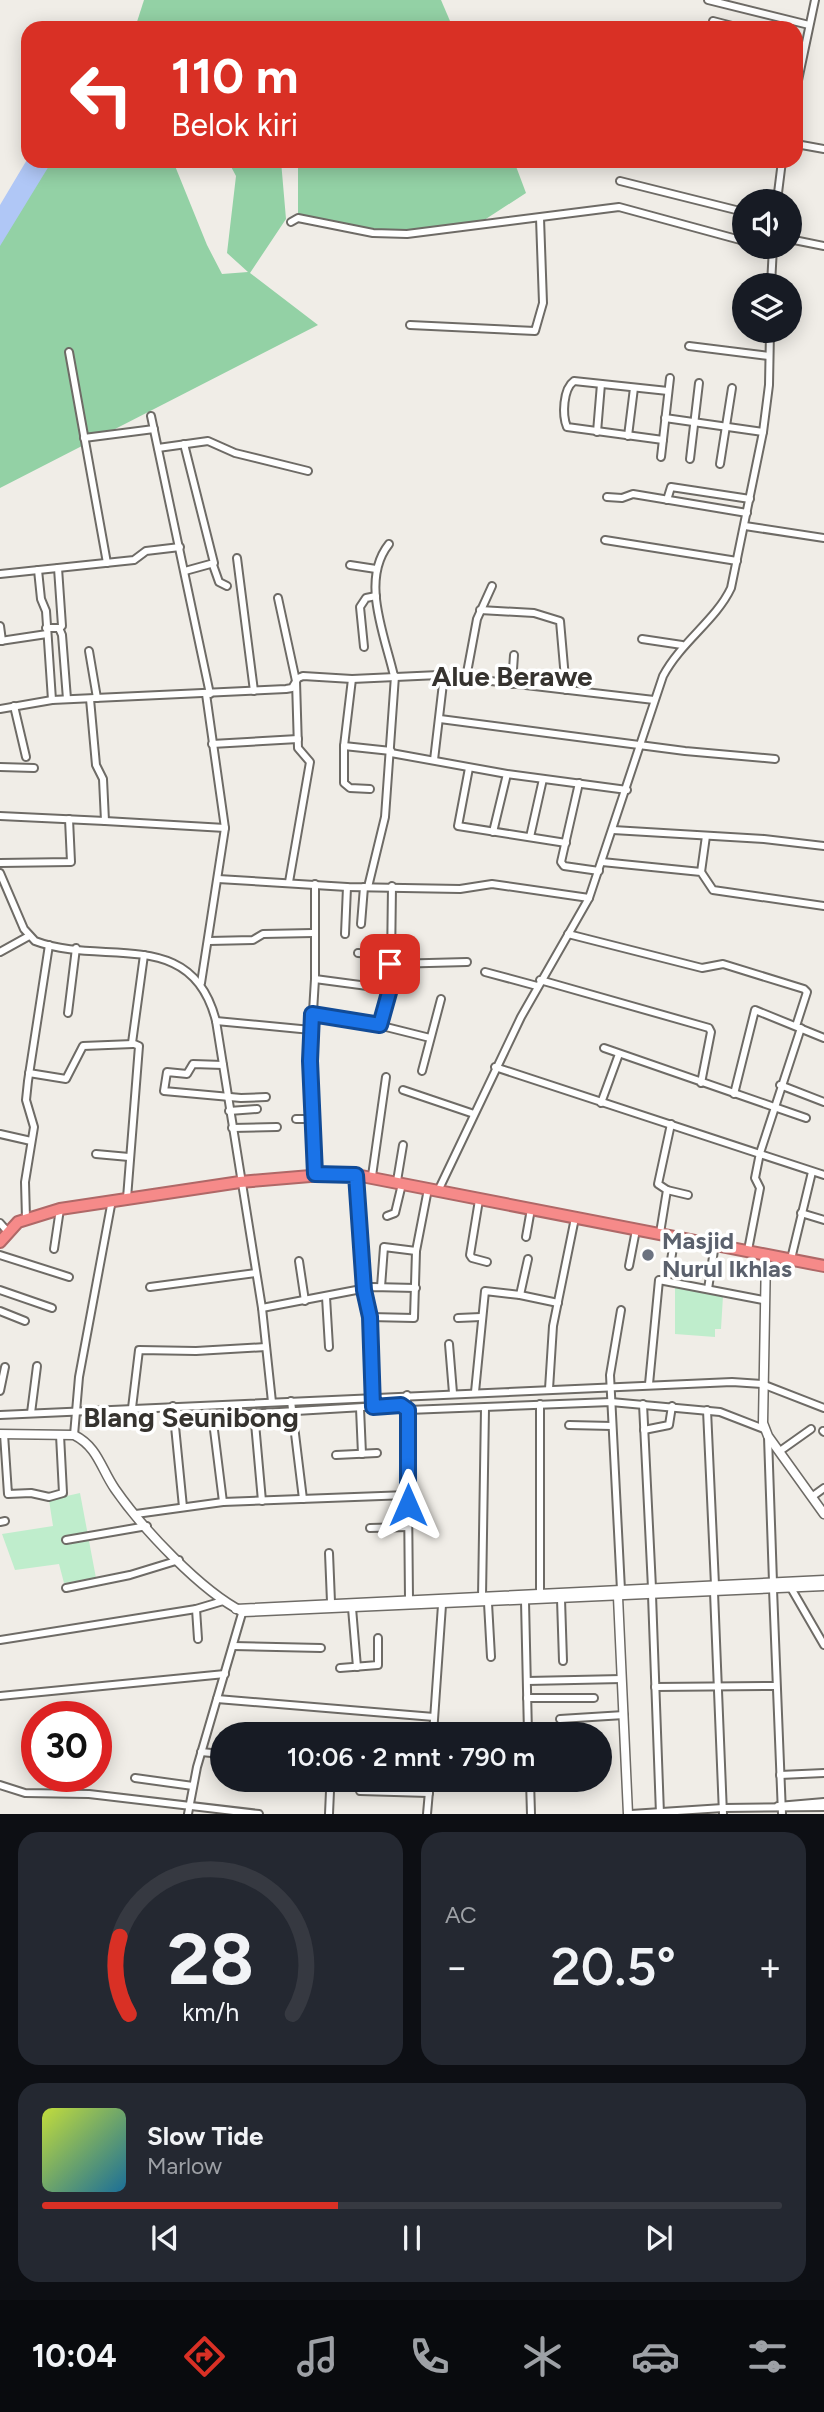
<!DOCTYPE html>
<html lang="id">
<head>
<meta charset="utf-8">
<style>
  body { margin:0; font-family:Figtree,sans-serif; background:#242831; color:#f1f3f6; height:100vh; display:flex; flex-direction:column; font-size:26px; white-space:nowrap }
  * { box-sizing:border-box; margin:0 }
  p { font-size:23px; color:#9ea1a6 }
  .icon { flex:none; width:38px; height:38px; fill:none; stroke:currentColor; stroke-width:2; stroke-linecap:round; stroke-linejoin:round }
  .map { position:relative; height:1814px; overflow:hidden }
  .drawer { display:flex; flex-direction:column; gap:18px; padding:18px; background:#0d0f14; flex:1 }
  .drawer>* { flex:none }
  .top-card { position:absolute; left:21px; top:21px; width:782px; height:147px; border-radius:21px; box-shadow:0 4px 18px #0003; background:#d93025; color:#fff; overflow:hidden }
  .controls { position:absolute; left:732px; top:189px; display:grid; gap:14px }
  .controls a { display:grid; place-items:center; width:70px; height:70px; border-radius:50%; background:#171b24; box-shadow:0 4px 18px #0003; font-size:35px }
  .speed { position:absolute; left:21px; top:1701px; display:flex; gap:14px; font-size:35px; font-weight:700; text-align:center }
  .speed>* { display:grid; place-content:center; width:91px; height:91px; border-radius:50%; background:#171b24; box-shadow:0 4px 18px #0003; line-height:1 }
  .speed .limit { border:10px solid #d22; background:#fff; color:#111 }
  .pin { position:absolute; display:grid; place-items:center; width:60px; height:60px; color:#fff; margin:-30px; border-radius:14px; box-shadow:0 4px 10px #0006 }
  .me { position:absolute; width:77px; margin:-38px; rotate:0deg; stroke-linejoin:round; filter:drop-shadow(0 0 5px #0008) }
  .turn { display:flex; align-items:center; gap:24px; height:147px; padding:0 35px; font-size:32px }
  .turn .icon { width:91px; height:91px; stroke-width:2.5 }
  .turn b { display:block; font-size:49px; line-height:60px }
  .big { font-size:52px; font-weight:600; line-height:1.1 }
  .drawer .tile { flex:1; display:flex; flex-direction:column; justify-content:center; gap:10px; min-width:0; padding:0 24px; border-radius:21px; background:#242831 }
  .drawer .dial { align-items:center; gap:0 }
  .dial svg { height:182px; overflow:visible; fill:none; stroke:#363941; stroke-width:7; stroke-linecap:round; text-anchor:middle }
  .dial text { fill:#f1f3f6; stroke:none }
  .song { display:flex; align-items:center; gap:21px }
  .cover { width:84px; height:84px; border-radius:10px; background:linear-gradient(135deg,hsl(70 70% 55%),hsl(200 70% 35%)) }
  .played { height:7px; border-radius:4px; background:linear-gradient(90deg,#d93025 40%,#363941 40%) }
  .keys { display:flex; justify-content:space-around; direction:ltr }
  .heat { display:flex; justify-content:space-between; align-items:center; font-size:38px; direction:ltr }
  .drawer .tiles { flex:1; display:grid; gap:18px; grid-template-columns:1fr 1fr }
  .tile:last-child { grid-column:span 2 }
  .trip { position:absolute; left:210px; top:1722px; width:402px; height:70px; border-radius:35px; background:#171b24; box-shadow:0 4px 18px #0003; font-weight:600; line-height:70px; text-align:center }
  .tab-bar { display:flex; height:112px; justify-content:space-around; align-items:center; background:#090b0e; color:#9ea1a6 }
  .tab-bar .icon { width:49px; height:49px }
  .tab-bar .active { color:#d93025 }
  .tab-bar b { font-size:32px; color:#f1f3f6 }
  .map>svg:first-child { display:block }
</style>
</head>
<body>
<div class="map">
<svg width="824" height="1814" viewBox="0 0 824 1814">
  <rect width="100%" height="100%" fill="#f0ede7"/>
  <!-- green -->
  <g fill="#bfedcc">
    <polygon points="675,1284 723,1296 721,1329 715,1329 715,1337 675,1334"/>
    <polygon points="80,1493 96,1578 64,1583 59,1564 15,1570 2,1534 53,1526 49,1500"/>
  </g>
  <!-- forest -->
  <g fill="#93d1a5">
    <polygon points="144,0 441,0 453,28 135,28"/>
    <polygon points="51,161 173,161 207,245 222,274 248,272 227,253 236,176 228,161 281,161 286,219 250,273 318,325 0,488 0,242"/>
    <polygon points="298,161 455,161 456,168 514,161 526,193 472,228 385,234 298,218"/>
  </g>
  <!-- water -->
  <polygon fill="#b0c7f6" points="28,158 28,161 52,161 0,246 0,205"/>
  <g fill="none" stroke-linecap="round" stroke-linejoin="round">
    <!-- street casing -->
    <g stroke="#6e6b66" stroke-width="10">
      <g id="street">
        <polyline points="708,0 809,25"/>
        <polyline points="713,21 740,28"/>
        <polyline points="796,90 815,0"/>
        <polyline points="796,144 824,149"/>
        <polyline points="620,181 744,212"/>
        <polyline points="777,201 782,161"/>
        <polyline points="291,222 298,218 373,233 407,234 619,207 744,241"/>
        <polyline points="789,239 824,246"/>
        <polyline points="771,285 773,247"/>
        <polyline points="410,325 535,331 543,303 540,218"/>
        <polyline points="689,346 769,356"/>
        <polyline points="69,352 107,563"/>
        <polyline points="151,416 210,694"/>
        <polyline points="665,418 763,432"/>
        <polyline points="597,432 601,384"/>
        <polyline points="628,436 634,388"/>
        <polyline points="84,438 154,429"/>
        <path d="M663,440L567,427C562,415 563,389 574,381L668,391"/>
        <polyline points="184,444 214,563 185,571"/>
        <polyline points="158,448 208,441 235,453 308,471"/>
        <polyline points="661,457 670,378"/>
        <polyline points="690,459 699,383"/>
        <polyline points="720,464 732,388"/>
        <polyline points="607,497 622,498 633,494 747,513"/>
        <polyline points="667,500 671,487 750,499"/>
        <polyline points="745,526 824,538"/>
        <polyline points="605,540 737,561"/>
        <path d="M389,544C360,580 385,636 394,676"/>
        <polyline points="237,558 254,691"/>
        <polyline points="213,565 219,582 227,586"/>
        <polyline points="350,565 376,569"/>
        <polyline points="58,568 62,626 59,629"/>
        <polyline points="38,570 41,599 46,611 52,700"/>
        <polyline points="0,574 134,560 146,551 180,547"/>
        <polyline points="278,598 296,681 298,748 310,762 289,882"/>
        <polyline points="480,610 534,613 560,621 566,690"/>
        <polyline points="0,626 2,641"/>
        <polyline points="46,628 59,628 62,635 67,699"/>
        <polyline points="642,639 682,645"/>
        <polyline points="0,641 47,634"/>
        <polyline points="364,647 360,607 366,598 376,596"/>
        <polyline points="89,651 97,698"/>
        <polyline points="466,678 477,619 492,586"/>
        <polyline points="352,679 344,746 344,783 350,788 370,789"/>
        <polyline points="512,684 514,655"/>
        <polyline points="14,706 26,757"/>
        <polyline points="0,709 52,700 286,689 292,688 298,678 303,676 352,679 439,675 654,700"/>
        <polyline points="440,719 685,751 775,759"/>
        <polyline points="212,744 298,739"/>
        <polyline points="344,746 391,751"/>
        <polyline points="391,753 507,774 627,790"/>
        <polyline points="434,760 444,675"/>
        <polyline points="0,767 34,768"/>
        <polyline points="469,768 458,826 566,843"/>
        <polyline points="579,783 561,862 564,866 599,871"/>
        <polyline points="0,816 105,821 103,779 96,765 90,699"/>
        <polyline points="105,821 225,828"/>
        <polyline points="613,830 764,839 824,846"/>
        <polyline points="493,832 507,774"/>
        <polyline points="530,837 543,779"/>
        <polyline points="602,862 701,872 713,890 824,906"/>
        <polyline points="0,863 71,862 69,819"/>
        <polyline points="701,872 706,836"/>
        <path d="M0,873L24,929L35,941C103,967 192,925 216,1021L262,1308L272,1402"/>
        <polyline points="218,879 347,887 460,889 492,884 589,898"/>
        <polyline points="315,884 315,979 310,1061 315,1174"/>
        <polyline points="392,886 391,964 467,962"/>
        <polyline points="368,887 385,817 395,676"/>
        <polyline points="361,924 364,887"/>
        <polyline points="345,934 347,887"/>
        <polyline points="568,934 702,968 723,964 804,989 807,992 796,1026"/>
        <polyline points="209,941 253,940 263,934 313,933"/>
        <polyline points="0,952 29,936"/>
        <polyline points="358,953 391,955"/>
        <polyline points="485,972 537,986"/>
        <polyline points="315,979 390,989"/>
        <polyline points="540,980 709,1028 711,1032 701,1083"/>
        <polyline points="201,983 225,828 206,694"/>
        <polyline points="68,1013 76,948"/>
        <polyline points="312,1014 346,1017 430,1038"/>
        <polyline points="216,1021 311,1030"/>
        <polyline points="380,1025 390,989 391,964"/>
        <polyline points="604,1048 806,1118"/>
        <polyline points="223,1065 193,1064 187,1074 167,1072 164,1091 241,1098 266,1097"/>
        <polyline points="495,1067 824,1175"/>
        <polyline points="422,1071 441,999"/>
        <polyline points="29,1073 66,1079 83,1046 133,1044"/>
        <polyline points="780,1085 824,1102"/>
        <polyline points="403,1090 474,1114"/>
        <polyline points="734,1094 755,1010 824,1038"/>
        <polyline points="601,1103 619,1054"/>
        <polyline points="229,1111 257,1109"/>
        <polyline points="296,1119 313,1119"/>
        <polyline points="232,1128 277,1127"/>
        <polyline points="0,1134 31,1141"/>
        <polyline points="96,1154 129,1157"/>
        <path d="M356,1175C361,1249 372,1324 374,1399"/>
        <polyline points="372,1176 386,1077"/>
        <polyline points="397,1181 403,1145"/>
        <polyline points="667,1190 688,1195"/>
        <path d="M438,1191L521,1017L589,898L663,676C681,642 716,620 731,588L763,432L769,385L770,331"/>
        <polyline points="127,1198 139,1046 132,1043 144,955"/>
        <polyline points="479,1200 470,1255 472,1258 487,1262"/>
        <polyline points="801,1213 824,1220"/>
        <polyline points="387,1216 395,1213 402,1184"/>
        <polyline points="26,1218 25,1182 34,1127 26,1100 28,1081 49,945"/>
        <polyline points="0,1223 7,1231"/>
        <polyline points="660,1233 667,1190 658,1184 671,1124"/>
        <polyline points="526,1237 531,1209"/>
        <polyline points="54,1249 60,1209"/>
        <polyline points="748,1250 760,1188 755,1178 760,1153 801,1028"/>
        <polyline points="0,1255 69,1277"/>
        <polyline points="791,1259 812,1172"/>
        <polyline points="671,1260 675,1236"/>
        <polyline points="299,1261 305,1301"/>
        <polyline points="629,1266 636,1230"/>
        <polyline points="150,1287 256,1273"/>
        <polyline points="381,1287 384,1247 416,1251"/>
        <polyline points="708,1289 715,1244"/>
        <polyline points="0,1290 52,1308"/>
        <polyline points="520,1295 558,1303"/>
        <polyline points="326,1297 329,1347"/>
        <polyline points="262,1308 372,1287 416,1288"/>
        <polyline points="0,1311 25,1321"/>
        <polyline points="370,1317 414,1318 416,1251 428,1189"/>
        <polyline points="458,1318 481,1317"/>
        <polyline points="449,1344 453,1393"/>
        <polyline points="649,1384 659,1280 763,1300"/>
        <polyline points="549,1389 553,1326 575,1218"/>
        <polyline points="0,1391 5,1367"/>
        <polyline points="475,1392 485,1291 520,1295 528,1259"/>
        <polyline points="407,1395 409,1599"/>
        <polyline points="291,1401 303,1499"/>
        <polyline points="540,1404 540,1594"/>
        <polyline points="643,1404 652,1588"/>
        <polyline points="173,1406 183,1507"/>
        <polyline points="132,1408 139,1350 196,1351 266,1347"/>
        <polyline points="360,1408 362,1454"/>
        <polyline points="707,1410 715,1585"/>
        <polyline points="254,1412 262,1501"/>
        <polyline points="31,1413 37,1366"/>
        <polyline points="212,1414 223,1502"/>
        <polyline points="0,1415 732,1382 762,1384 824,1408"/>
        <polyline points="212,1416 397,1405 408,1410 611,1402 720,1412 764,1429"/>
        <polyline points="569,1425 612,1426"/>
        <polyline points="644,1430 669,1425 672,1406"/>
        <polyline points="823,1431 824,1432"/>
        <polyline points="4,1434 8,1494 31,1493 49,1497 63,1493 60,1435"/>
        <polyline points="74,1435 79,1377 112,1200"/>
        <polyline points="768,1437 773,1582"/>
        <polyline points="780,1451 811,1429"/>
        <polyline points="336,1455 377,1453"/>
        <polyline points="813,1496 824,1488"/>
        <polyline points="136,1514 223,1502 408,1495"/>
        <polyline points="0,1522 5,1521"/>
        <polyline points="370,1528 408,1527"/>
        <polyline points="66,1540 147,1526"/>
        <polyline points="329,1553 331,1602"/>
        <polyline points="66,1588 130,1575 179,1560"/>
        <polyline points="791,1588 824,1645"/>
        <polyline points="773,1589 782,1814"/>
        <polyline points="621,1590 610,1375 621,1310"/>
        <polyline points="714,1592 723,1814"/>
        <polyline points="652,1595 660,1814"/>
        <polyline points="482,1597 485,1408"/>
        <polyline points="561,1599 563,1661"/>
        <polyline points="525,1601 528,1734"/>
        <polyline points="488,1603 491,1657"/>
        <polyline points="352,1608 357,1667"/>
        <polyline points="196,1609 198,1639"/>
        <polyline points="0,1640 196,1609 223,1601"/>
        <polyline points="233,1646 321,1648"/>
        <polyline points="340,1668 378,1665 378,1638"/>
        <polyline points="527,1681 622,1679"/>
        <polyline points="655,1687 776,1686"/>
        <polyline points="0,1696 225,1674"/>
        <polyline points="527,1698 594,1698"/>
        <polyline points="217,1699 434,1717"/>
        <polyline points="560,1719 624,1715"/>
        <polyline points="492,1730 528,1729"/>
        <polyline points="433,1734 442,1605"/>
        <polyline points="201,1752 222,1754"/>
        <polyline points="780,1775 824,1773"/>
        <polyline points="135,1778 193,1786"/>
        <polyline points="530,1780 531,1814"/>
        <polyline points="530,1783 585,1782"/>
        <polyline points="0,1785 25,1793 89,1794 259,1814"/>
        <polyline points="360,1791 429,1793"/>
        <polyline points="778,1806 824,1802"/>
        <polyline points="188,1814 197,1767 243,1610"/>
        <polyline points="329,1814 330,1791"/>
        <polyline points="427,1814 430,1780"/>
        <polyline points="631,1814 723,1808 824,1807"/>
      </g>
    </g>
    <!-- secondary casing -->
    <g stroke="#6e6b66" stroke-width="11">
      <g id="secondary">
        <polyline points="766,1254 763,1423 768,1436 824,1514"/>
        <path d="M0,1434L74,1435C98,1447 101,1469 115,1489C142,1528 201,1591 243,1612L824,1586"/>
        <polyline points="618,1597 628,1814"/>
        <polyline points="236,1609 824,1580"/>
      </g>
    </g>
    <!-- highway casing -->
    <g stroke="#af6867" stroke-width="14">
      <polyline id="highway" points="0,1242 18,1222 60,1209 240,1182 346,1173 824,1266"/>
    </g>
    <!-- street -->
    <use href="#street" stroke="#fff" stroke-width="6"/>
    <!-- secondary -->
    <use href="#secondary" stroke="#fff" stroke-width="8"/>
    <!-- highway -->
    <use href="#highway" stroke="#f68a89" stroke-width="10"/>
  </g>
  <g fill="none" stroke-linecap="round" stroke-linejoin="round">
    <!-- route casing -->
    <g stroke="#114b97" stroke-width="18">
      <polyline id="route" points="390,964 390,989 380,1025 312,1014 310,1061 315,1174 356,1175 364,1290 370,1317 373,1407 401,1405 408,1410 408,1505"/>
    </g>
    <!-- route -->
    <use href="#route" stroke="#1a73e8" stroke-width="12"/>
  </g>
  <!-- markers -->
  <circle fill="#6b7280" stroke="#fff" stroke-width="2.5" cx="648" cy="1255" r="7"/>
  <g text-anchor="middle" stroke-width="7" stroke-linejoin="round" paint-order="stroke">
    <!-- worship labels -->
    <g font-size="24" font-weight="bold" fill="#5b616d" stroke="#fff" text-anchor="start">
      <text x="662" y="1249">Masjid<tspan x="662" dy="28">Nurul Ikhlas</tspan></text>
    </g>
    <!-- quarter labels -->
    <g font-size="28" font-weight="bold" fill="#36332f" stroke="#fff">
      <text x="512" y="686">Alue Berawe</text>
      <text x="191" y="1427">Blang Seunibong</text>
    </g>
  </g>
</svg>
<div class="controls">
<a><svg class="icon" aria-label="sound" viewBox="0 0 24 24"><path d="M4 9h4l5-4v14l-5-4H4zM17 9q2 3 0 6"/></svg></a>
<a><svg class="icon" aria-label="layers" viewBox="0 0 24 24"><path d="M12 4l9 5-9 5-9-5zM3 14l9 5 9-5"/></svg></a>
</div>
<div class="speed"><div class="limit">30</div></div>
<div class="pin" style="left:390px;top:964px;background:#d93025"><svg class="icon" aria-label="arrive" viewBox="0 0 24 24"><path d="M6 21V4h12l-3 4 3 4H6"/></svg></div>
<svg class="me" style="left:408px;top:1505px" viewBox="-20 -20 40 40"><path d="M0-17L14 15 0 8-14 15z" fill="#1a73e8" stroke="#fff" stroke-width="4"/></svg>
<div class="trip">10:06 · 2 mnt · 790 m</div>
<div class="top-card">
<div class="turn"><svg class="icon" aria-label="left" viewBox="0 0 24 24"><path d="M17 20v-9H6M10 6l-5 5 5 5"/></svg><div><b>110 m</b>Belok kiri</div></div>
</div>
</div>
<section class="drawer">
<div class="tiles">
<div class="tile dial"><svg viewBox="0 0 100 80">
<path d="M14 69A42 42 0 1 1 86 69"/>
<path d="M14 69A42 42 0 0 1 10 35" stroke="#d93025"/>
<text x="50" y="56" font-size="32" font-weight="700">28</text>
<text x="50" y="72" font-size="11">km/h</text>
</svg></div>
<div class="tile"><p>AC</p>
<div class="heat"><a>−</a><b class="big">20.5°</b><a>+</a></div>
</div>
<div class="tile">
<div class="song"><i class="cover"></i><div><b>Slow Tide</b><p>Marlow</p></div></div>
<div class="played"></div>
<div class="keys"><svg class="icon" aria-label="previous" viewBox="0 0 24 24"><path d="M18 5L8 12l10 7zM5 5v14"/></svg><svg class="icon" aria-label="pause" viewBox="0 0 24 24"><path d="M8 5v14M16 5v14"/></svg><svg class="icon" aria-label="next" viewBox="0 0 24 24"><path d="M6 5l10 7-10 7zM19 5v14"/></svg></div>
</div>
</div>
</section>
<nav class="tab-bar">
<b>10:04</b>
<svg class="icon active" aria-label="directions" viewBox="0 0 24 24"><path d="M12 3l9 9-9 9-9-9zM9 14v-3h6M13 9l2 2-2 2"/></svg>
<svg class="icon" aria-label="music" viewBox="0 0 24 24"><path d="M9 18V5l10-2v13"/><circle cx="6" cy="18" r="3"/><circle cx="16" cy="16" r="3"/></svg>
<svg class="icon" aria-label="phone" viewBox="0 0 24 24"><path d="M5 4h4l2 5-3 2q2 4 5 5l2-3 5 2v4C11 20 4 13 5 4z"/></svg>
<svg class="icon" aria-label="climate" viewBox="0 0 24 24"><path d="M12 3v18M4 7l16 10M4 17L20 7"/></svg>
<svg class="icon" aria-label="car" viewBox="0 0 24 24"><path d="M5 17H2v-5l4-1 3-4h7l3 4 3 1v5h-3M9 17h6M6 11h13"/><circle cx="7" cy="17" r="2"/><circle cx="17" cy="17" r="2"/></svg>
<svg class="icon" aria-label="filters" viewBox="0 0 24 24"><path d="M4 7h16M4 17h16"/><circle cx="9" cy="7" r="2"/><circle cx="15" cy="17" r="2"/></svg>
</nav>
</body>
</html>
